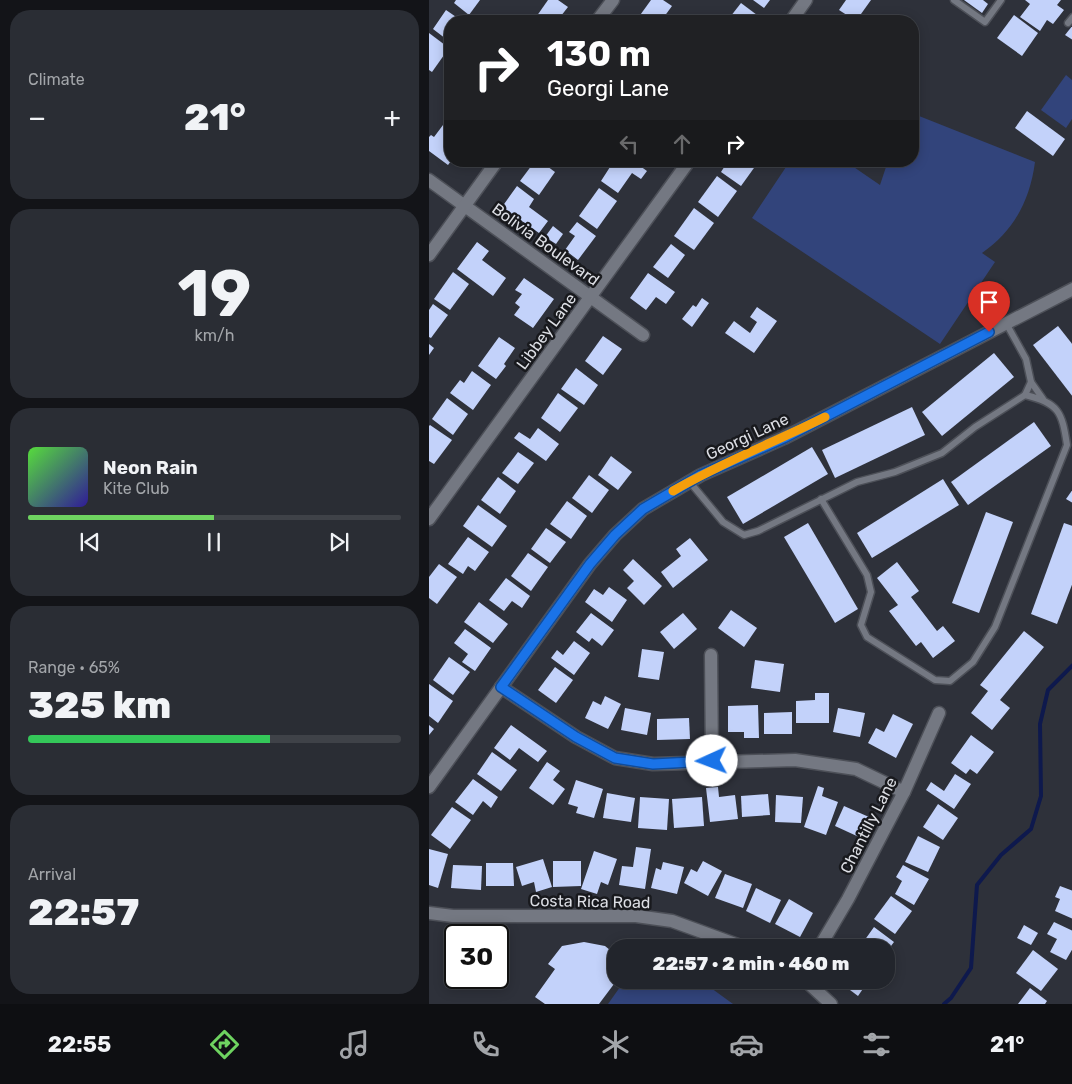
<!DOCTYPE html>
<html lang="en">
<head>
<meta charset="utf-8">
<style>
  body { margin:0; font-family:Rubik,sans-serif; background:#2a2d34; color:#f1f3f6; height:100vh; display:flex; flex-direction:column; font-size:19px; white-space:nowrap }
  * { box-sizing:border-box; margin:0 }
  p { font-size:16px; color:#a2a5a9 }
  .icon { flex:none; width:28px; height:28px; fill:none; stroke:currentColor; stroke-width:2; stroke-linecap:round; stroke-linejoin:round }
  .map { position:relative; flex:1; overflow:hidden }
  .details { display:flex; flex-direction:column; gap:10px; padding:10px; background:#131418; width:429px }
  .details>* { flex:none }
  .top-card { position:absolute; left:15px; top:15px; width:475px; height:152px; border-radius:20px; box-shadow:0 2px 12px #0003,0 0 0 1px #3f4248; background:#202124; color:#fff; overflow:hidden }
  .speed { position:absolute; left:15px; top:924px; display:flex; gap:10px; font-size:25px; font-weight:700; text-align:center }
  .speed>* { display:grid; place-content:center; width:65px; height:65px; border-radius:50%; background:#22252c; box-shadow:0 2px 12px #0003,0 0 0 1px #3f4248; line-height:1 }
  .speed .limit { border:2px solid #111; border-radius:8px; background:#fff; color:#111 }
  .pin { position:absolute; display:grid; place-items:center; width:42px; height:42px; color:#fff; margin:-51px -21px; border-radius:50% 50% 50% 0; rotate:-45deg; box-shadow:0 0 5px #0007 }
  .pin .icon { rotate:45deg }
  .me { position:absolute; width:55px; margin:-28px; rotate:268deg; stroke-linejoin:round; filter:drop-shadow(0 0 4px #0008) }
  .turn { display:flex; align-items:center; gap:18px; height:105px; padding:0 20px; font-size:22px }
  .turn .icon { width:65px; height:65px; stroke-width:2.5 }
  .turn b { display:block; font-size:35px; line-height:42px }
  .lanes { display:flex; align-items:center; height:48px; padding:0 20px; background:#0003; justify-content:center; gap:25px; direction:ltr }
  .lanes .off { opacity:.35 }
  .big { font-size:38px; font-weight:800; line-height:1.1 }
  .details .tile { flex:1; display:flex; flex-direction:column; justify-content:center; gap:8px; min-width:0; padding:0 18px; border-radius:20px; background:#2a2d34 }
  .details .dial { align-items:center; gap:0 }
  .dial b { font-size:65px; line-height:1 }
  .song { display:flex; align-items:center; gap:15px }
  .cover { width:60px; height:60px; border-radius:8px; background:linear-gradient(135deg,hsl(110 70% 55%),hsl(250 70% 35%)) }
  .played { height:5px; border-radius:2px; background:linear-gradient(90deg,#6ed360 50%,#3f4248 50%) }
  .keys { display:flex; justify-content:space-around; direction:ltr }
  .heat { display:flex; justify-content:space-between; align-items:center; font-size:28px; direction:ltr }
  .charge { height:8px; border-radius:4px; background:linear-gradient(90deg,#34c759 65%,#3f4248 0) }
  .trip { position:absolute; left:178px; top:939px; width:288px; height:50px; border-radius:20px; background:#22252c; box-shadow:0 2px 12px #0003,0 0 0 1px #3f4248; font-weight:800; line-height:50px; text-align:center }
  .dock { display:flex; height:80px; justify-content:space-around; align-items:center; background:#0e0f12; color:#a2a5a9 }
  .dock .icon { width:35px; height:35px }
  .dock .selected { color:#6ed360 }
  .dock b { font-size:22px; color:#f1f3f6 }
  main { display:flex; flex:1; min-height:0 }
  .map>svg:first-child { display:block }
</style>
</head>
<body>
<main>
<section class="details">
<div class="tile"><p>Climate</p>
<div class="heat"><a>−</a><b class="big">21°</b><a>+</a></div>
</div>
<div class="tile dial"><b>19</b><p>km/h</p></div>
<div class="tile">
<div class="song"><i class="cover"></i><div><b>Neon Rain</b><p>Kite Club</p></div></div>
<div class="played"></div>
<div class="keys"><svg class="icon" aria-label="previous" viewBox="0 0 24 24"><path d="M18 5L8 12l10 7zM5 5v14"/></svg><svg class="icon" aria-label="pause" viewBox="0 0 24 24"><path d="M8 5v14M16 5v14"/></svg><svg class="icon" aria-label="next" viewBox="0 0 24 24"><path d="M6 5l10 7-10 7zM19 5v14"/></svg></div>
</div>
<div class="tile"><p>Range · 65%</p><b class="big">325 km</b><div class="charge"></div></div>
<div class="tile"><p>Arrival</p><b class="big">22:57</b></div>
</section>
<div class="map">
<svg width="644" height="1004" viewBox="0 0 644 1004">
  <rect width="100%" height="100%" fill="#2e313a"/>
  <!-- green -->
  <g fill="#32447b">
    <polygon points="637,75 643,80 643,119 637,128 612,110"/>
    <path d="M484,111L485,114L606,162C601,200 585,231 553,253L566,262L511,344L323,218L361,161H416L451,185L459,161H484Z"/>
    <polygon points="196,980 271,980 304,1004 179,1004"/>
  </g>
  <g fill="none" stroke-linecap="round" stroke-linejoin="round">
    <!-- stream -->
    <polyline stroke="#0e194d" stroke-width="4" points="515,1004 522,998 542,968 548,885 572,855 602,829 612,796 611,724 619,690 644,665"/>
  </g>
  <!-- building -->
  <g fill="#c3d2fa">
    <polygon points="27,0 51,0 40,15 25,3"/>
    <polygon points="119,0 129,0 139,7 128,21 107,21 105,20"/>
    <polygon points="222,0 234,0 243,6 232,21 214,21 209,18"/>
    <polygon points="324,0 341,0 335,8"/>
    <polygon points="417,0 442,0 427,21 410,10"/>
    <polygon points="535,0 554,0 559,4 553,13"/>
    <polygon points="596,0 632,0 628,5 635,10 624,24 618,20 611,31 591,17 601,4"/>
    <polygon points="312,3 328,15 323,21 298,21"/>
    <polygon points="17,10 33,21 21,21 21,42 4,29"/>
    <polygon points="585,15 609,33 593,56 568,38"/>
    <polygon points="403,16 410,21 399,21"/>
    <polygon points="644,25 644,40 636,35"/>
    <polygon points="0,33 20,48 3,72 0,70"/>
    <polygon points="598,111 636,139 624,156 586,128"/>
    <polygon points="14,125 21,130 22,161 19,165 0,151 0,137 2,135 5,137"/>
    <polygon points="106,161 111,161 126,172 110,195 91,181"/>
    <polygon points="118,161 133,161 128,168"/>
    <polygon points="182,161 204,161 218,171 212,179 203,173 189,193 172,181 181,167 179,165"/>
    <polygon points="299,161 330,161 312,186 292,172"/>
    <polygon points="288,176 308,191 289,217 269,202"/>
    <polygon points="88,186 105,199 100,207 119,221 110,233 73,207"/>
    <polygon points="170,188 188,201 168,229 150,216"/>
    <polygon points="265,208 285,223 265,250 245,236"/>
    <polygon points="148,222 167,236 149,260 136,250 146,236 140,232"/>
    <polygon points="124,226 134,234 127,244 116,237"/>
    <polygon points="48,242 60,251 53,260 77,278 64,296 28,269"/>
    <polygon points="242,244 256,255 239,278 224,267"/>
    <polygon points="24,272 40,284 21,310 5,299"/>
    <polygon points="219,273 246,292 237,304 227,297 217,310 201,298"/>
    <polygon points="95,278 125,299 104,328 85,315 91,307 86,303 93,294 86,290"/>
    <polygon points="273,298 280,303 263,327 253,319 264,305 267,307"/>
    <polygon points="4,304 19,315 2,338 0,337 0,310"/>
    <polygon points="328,307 348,321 325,353 296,333 305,321 321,333 328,322 321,317"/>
    <polygon points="629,326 644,345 644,397 604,345"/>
    <polygon points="174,336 193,349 174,375 156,361"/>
    <polygon points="70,337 86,348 75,364 77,366 67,379 49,366"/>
    <polygon points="0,344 5,348 0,355"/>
    <polygon points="565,353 585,377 513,436 493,412"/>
    <polygon points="147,368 169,385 155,405 132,389"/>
    <polygon points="43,371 62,385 44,410 21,393 31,380 35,383"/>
    <polygon points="129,393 149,408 131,432 112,418"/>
    <polygon points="18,398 39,414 24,435 3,419"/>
    <polygon points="483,407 496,435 406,478 393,450"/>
    <polygon points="605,422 622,446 539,505 522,482"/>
    <polygon points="1,425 23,440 5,464 0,461 0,426"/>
    <polygon points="109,428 130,444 117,461 85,438 90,432 101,439"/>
    <polygon points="383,447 399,474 314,524 298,497"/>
    <polygon points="89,452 105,463 89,484 73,473"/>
    <polygon points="182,456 203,472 189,490 169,475"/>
    <polygon points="160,475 180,490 163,513 143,498"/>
    <polygon points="69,477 87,491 71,514 52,500"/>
    <polygon points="514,479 530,505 443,558 428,533"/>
    <polygon points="644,489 644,503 637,499"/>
    <polygon points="138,501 158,516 142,539 121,524"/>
    <polygon points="49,505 78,526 63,547 34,526"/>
    <polygon points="557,512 584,522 550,613 523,603"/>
    <polygon points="379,523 429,609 406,623 355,537"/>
    <polygon points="635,523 644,526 644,582 628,624 602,614"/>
    <polygon points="117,528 137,542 121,563 102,549"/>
    <polygon points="39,537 60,552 46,571 39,566 34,574 19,564"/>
    <polygon points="261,538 279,560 244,588 232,572 252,556 247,549"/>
    <polygon points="99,553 119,567 102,591 82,576"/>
    <polygon points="204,559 233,586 215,605 198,588 205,581 194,570"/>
    <polygon points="468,562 490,591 482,597 508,631 514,626 526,641 504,658 492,642 487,646 460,611 469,605 448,578"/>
    <polygon points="10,564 28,577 8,604 0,598 0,577"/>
    <polygon points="77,578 101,596 93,608 83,601 75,611 60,600"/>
    <polygon points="180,587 198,600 183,622 156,602 165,589 174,595"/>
    <polygon points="50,602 79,624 64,643 35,622"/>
    <polygon points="302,610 328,628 315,647 289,628"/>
    <polygon points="162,613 185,630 173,646 163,638 160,642 147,632"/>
    <polygon points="254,613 268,629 245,649 231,632"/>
    <polygon points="36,629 62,648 46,671 33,662 39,654 25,643"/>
    <polygon points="595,631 615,647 571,700 581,708 563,730 542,713 559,691 551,685"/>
    <polygon points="145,641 161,653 145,675 122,658 128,650 134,655"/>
    <polygon points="213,649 235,652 230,680 209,677"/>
    <polygon points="20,657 41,672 24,695 4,680"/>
    <polygon points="326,660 355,664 351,692 322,688"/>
    <polygon points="126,667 144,680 127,703 109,690"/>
    <polygon points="0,684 24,701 9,723 0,716"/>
    <polygon points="386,693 400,693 400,723 367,723 367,701 386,700"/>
    <polygon points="176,696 192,704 179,729 156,718 164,701 172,705"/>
    <polygon points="329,705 330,738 315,738 315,732 299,732 299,706"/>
    <polygon points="196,708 222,713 218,735 192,730"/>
    <polygon points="409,708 436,713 431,737 404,732"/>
    <polygon points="363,712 363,734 335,734 335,713"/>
    <polygon points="464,714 484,724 467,758 439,743 447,728 455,732"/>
    <polygon points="260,718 261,739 228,740 228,719"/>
    <polygon points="0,725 5,729 0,735"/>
    <polygon points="82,725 118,751 109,762 90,748 81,760 65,748"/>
    <polygon points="542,735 565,752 548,774 541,769 537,774 522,763"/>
    <polygon points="63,752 88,770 72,791 48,774"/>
    <polygon points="118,762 131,771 124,780 136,789 124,805 100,788"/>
    <polygon points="526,774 542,784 525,809 497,790 502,782 515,791"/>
    <polygon points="44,779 69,797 62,808 54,801 44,815 26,802"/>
    <polygon points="147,780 174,789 165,818 147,813 149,807 139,804"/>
    <polygon points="389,786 395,788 393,796 409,802 397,835 375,827"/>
    <polygon points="289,787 290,797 306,795 309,819 281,822 277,788"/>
    <polygon points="178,793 206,798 202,822 174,818"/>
    <polygon points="339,794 341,815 313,817 312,796"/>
    <polygon points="347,795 374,797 372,823 346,822"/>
    <polygon points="211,797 240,799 238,830 209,828"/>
    <polygon points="273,797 275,826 245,828 243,799"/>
    <polygon points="509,804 529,818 514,840 494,827"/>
    <polygon points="415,806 440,817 430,837 406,826"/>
    <polygon points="23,807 42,820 21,849 2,835"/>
    <polygon points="489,836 511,847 499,872 476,862"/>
    <polygon points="207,847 222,849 216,889 190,885 193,866 204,867"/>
    <polygon points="0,849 19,854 9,888 0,885"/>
    <polygon points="165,851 188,859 179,885 172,882 168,894 152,889"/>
    <polygon points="114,859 123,887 107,892 105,882 93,886 87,867"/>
    <polygon points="124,861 152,861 152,886 124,887"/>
    <polygon points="274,861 293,871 279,896 255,883 262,869 268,872"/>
    <polygon points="234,862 255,867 248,894 222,888 227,868 232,870"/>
    <polygon points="57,863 84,863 85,886 57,886"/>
    <polygon points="24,865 53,866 52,890 22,888"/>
    <polygon points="474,865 500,879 485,905 466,894 473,881 467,877"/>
    <polygon points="296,874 323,884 314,908 286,898"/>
    <polygon points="631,886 644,891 644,919 626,911 631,899 626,897"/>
    <polygon points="327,888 352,900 341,923 317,911"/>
    <polygon points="462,896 483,911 466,934 445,919"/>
    <polygon points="360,899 384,913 371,937 346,924"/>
    <polygon points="625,922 644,931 644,948 637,960 621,952 628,939 618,934"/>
    <polygon points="595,925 609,933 602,945 588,938"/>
    <polygon points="445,927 465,942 459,950 462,952 456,960 456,948 430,948"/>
    <polygon points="155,942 176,946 186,954 186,980 188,980 170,1004 116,1004 106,997 126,969 119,964 133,946"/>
    <polygon points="604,950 629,969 612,991 587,973"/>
    <polygon points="410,980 440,980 429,996 409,981"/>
    <polygon points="601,988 618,1001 616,1004 589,1004"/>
  </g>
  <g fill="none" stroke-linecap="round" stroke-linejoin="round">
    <!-- lane casing -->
    <g stroke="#4d5058" stroke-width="9">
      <g id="lane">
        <polyline points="525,0 556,22 572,0"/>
        <polyline points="639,23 644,17"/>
        <polyline points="602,382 614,399"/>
        <polyline points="260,481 294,522 315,535 329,531 428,482 466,472 513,453 546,427 596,395 602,382 597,359 577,323"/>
        <path d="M392,499L438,575L442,592L432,625L438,637L506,680L521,681L544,662L566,627L638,445C633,412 630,403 596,395"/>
      </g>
    </g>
    <!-- street casing -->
    <g stroke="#4d5058" stroke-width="15">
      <g id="street">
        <polyline points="168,21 184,0"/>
        <polyline points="362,21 377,0"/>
        <polyline points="0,180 214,335"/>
        <polyline points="0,255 68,161"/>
        <polyline points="0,519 260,161"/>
        <polyline points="282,655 283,761"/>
        <polyline points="72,687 147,737 186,758 224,764 366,760 427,769 475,792"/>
        <polyline points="0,787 161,564 186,535 214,509 272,475 355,438 644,289"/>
        <polyline points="0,913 24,916 207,916 243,921 317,948"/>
        <polyline points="390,948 419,899 475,792 510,713"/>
        <polyline points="376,980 402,1004"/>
      </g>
    </g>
    <!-- lane -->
    <use href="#lane" stroke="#747882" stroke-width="6"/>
    <!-- street -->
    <use href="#street" stroke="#747882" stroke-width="12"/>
  </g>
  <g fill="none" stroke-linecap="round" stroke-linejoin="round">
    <!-- route casing -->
    <g stroke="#114b97" stroke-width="12">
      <polyline id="route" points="283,761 224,764 186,758 147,737 72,687 161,564 186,535 214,509 272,475 355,438 560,332"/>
    </g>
    <!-- route -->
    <use href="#route" stroke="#1a73e8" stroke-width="9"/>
    <!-- slow -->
    <path stroke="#f59e0b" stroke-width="9" d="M244,491C292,463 346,442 396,417"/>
  </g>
  <g text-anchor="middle" stroke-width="5" stroke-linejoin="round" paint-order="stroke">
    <!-- street labels -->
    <g font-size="16" fill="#dcdee4" stroke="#18191d">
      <text transform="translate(117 244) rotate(36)" y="6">Bolivia Boulevard</text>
      <text transform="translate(117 331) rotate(-54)" y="6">Libbey Lane</text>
      <text transform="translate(318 436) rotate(-25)" y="6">Georgi Lane</text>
      <text transform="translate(439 825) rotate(-63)" y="6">Chantilly Lane</text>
      <text transform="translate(161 901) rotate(1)" y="6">Costa Rica Road</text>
    </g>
  </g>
</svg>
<div class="speed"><div class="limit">30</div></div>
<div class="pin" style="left:560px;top:332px;background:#d93025"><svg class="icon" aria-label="arrive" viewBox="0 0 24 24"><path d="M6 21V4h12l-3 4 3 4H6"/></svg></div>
<svg class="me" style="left:283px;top:761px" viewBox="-20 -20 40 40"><circle r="19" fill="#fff"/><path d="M0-13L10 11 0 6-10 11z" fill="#1a73e8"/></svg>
<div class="trip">22:57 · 2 min · 460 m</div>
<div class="top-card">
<div class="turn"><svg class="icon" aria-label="right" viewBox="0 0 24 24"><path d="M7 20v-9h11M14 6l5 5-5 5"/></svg><div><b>130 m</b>Georgi Lane</div></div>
<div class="lanes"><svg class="icon off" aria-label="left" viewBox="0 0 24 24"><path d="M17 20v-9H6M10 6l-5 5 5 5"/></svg><svg class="icon off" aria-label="ahead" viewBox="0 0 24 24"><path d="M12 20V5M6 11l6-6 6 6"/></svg><svg class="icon" aria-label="right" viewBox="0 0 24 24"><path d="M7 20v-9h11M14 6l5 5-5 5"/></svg></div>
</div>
</div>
</main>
<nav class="dock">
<b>22:55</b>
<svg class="icon selected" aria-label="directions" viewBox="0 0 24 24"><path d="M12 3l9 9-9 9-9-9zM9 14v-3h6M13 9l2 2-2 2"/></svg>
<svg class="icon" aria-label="music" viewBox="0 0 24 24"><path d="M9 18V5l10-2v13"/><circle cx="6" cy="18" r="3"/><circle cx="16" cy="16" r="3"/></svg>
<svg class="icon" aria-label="phone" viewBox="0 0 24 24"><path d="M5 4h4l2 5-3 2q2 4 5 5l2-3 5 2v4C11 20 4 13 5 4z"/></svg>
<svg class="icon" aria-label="climate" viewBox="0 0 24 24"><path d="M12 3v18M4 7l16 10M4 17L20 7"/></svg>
<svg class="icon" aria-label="car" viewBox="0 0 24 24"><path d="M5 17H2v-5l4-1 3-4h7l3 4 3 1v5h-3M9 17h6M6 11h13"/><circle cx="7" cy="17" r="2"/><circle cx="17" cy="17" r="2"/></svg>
<svg class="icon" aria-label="filters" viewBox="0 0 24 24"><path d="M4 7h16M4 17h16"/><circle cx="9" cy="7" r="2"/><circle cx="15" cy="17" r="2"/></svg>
<b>21°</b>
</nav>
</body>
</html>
